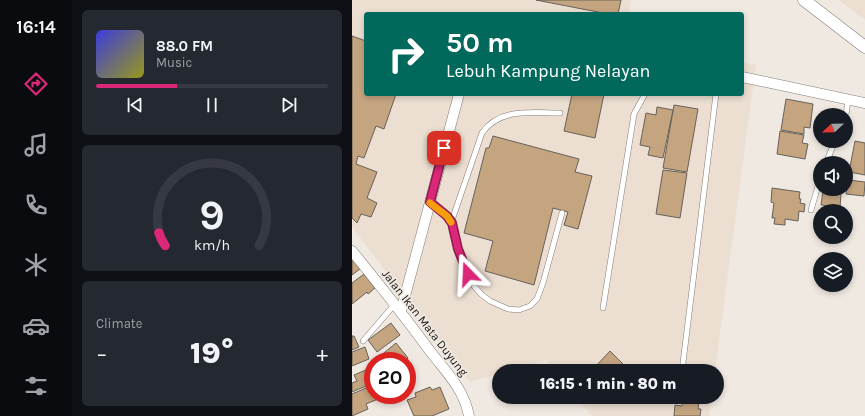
<!DOCTYPE html>
<html lang="en">
<head>
<meta charset="utf-8">
<style>
  body { margin:0; font-family:Karla,sans-serif; background:#242831; color:#f1f3f6; height:100vh; display:flex; flex-direction:column; font-size:15px; white-space:nowrap }
  * { box-sizing:border-box; margin:0 }
  p { font-size:13px; color:#9ea1a6 }
  .icon { flex:none; width:22px; height:22px; fill:none; stroke:currentColor; stroke-width:2; stroke-linecap:round; stroke-linejoin:round }
  .map { position:relative; flex:1; overflow:hidden }
  .sheet { display:flex; flex-direction:column; gap:10px; padding:10px; background:#0d0f14; width:280px }
  .sheet>* { flex:none }
  .top-card { position:absolute; left:12px; top:12px; width:380px; height:84px; border-radius:4px; box-shadow:0 2px 6px #0003; background:#00695c; color:#fff; overflow:hidden }
  .needle { width:26px; rotate:248deg }
  .controls { position:absolute; left:461px; top:108px; display:grid; gap:8px }
  .controls a { display:grid; place-items:center; width:40px; height:40px; border-radius:50%; background:#171b24; box-shadow:0 2px 6px #0003; font-size:20px }
  .speed { position:absolute; left:12px; top:352px; display:flex; gap:8px; font-size:20px; font-weight:700; text-align:center }
  .speed>* { display:grid; place-content:center; width:52px; height:52px; border-radius:50%; background:#171b24; box-shadow:0 2px 6px #0003; line-height:1 }
  .speed .limit { border:6px solid #d22; background:#fff; color:#111 }
  .pin { position:absolute; display:grid; place-items:center; width:34px; height:34px; color:#fff; margin:-17px; border-radius:8px; box-shadow:0 2px 6px #0006 }
  .me { position:absolute; width:44px; margin:-22px; rotate:339deg; stroke-linejoin:round; filter:drop-shadow(0 0 3px #0008) }
  .turn { display:flex; align-items:center; gap:14px; height:84px; padding:0 16px; font-size:18px }
  .turn .icon { width:52px; height:52px; stroke-width:2.5 }
  .turn b { display:block; font-size:28px; line-height:34px }
  .big { font-size:30px; font-weight:800; line-height:1.1 }
  .sheet .tile { flex:1; display:flex; flex-direction:column; justify-content:center; gap:6px; min-width:0; padding:0 14px; border-radius:6px; background:#242831 }
  .sheet .dial { align-items:center; gap:0 }
  .dial svg { height:104px; overflow:visible; fill:none; stroke:#363941; stroke-width:7; stroke-linecap:round; text-anchor:middle }
  .dial text { fill:#f1f3f6; stroke:none }
  .song { display:flex; align-items:center; gap:12px }
  .cover { width:48px; height:48px; border-radius:6px; background:linear-gradient(135deg,hsl(240 70% 55%),hsl(60 70% 35%)) }
  .played { height:4px; border-radius:2px; background:linear-gradient(90deg,#db2777 35%,#363941 35%) }
  .keys { display:flex; justify-content:space-around; direction:ltr }
  .heat { display:flex; justify-content:space-between; align-items:center; font-size:22px; direction:ltr }
  .trip { position:absolute; left:140px; top:364px; width:232px; height:40px; border-radius:20px; background:#171b24; box-shadow:0 2px 6px #0003; font-weight:800; line-height:40px; text-align:center }
  main { display:flex; flex:1; min-height:0 }
  .menu { display:flex; flex-direction:column; width:72px; justify-content:space-around; align-items:center; background:#090b0e; color:#9ea1a6 }
  .menu .icon { width:28px; height:28px }
  .menu .active { color:#db2777 }
  .menu b { font-size:18px; color:#f1f3f6 }
  .map>svg:first-child { display:block }
</style>
</head>
<body>
<main>
<nav class="menu">
<b>16:14</b>
<svg class="icon active" aria-label="directions" viewBox="0 0 24 24"><path d="M12 3l9 9-9 9-9-9zM9 14v-3h6M13 9l2 2-2 2"/></svg>
<svg class="icon" aria-label="music" viewBox="0 0 24 24"><path d="M9 18V5l10-2v13"/><circle cx="6" cy="18" r="3"/><circle cx="16" cy="16" r="3"/></svg>
<svg class="icon" aria-label="phone" viewBox="0 0 24 24"><path d="M5 4h4l2 5-3 2q2 4 5 5l2-3 5 2v4C11 20 4 13 5 4z"/></svg>
<svg class="icon" aria-label="climate" viewBox="0 0 24 24"><path d="M12 3v18M4 7l16 10M4 17L20 7"/></svg>
<svg class="icon" aria-label="car" viewBox="0 0 24 24"><path d="M5 17H2v-5l4-1 3-4h7l3 4 3 1v5h-3M9 17h6M6 11h13"/><circle cx="7" cy="17" r="2"/><circle cx="17" cy="17" r="2"/></svg>
<svg class="icon" aria-label="filters" viewBox="0 0 24 24"><path d="M4 7h16M4 17h16"/><circle cx="9" cy="7" r="2"/><circle cx="15" cy="17" r="2"/></svg>
</nav>
<section class="sheet">
<div class="tile">
<div class="song"><i class="cover"></i><div><b>88.0 FM</b><p>Music</p></div></div>
<div class="played"></div>
<div class="keys"><svg class="icon" aria-label="previous" viewBox="0 0 24 24"><path d="M18 5L8 12l10 7zM5 5v14"/></svg><svg class="icon" aria-label="pause" viewBox="0 0 24 24"><path d="M8 5v14M16 5v14"/></svg><svg class="icon" aria-label="next" viewBox="0 0 24 24"><path d="M6 5l10 7-10 7zM19 5v14"/></svg></div>
</div>
<div class="tile dial"><svg viewBox="0 0 100 80">
<path d="M14 69A42 42 0 1 1 86 69"/>
<path d="M14 69A42 42 0 0 1 9 59" stroke="#db2777"/>
<text x="50" y="56" font-size="32" font-weight="700">9</text>
<text x="50" y="72" font-size="11">km/h</text>
</svg></div>
<div class="tile"><p>Climate</p>
<div class="heat"><a>−</a><b class="big">19°</b><a>+</a></div>
</div>
</section>
<div class="map">
<svg width="513" height="416" viewBox="0 0 513 416">
  <rect width="100%" height="100%" fill="#f0e9e2"/>
  <!-- built -->
  <g fill="#ecdfd2">
    <polygon points="0,0 279,0 277,14 14,14 14,94 390,94 390,62 404,65 363,371 203,371 194,360 156,371 147,371 147,374 118,382 0,227"/>
    <polygon points="487,0 513,0 513,20"/>
    <polygon points="224,397 360,397 357,416 240,416"/>
  </g>
  <!-- building -->
  <g fill="#c5a480" stroke="#66615a">
    <polygon points="184,0 269,0 266,14 256,14"/>
    <polygon points="0,36 14,41 14,94 44,94 32,129 24,126 12,158 6,156 4,164 25,172 15,198 25,203 19,217 9,214 5,223 0,218"/>
    <polygon points="220,94 252,94 243,138 212,131"/>
    <polygon points="434,99 461,104 458,128 452,127 452,134 429,130"/>
    <polygon points="322,105 346,109 335,172 311,168"/>
    <polygon points="305,107 321,110 311,158 296,155 298,147 288,145 294,113 304,115"/>
    <polygon points="428,131 452,135 450,143 456,144 453,159 425,154"/>
    <polygon points="141,136 227,159 223,172 240,176 226,229 212,225 216,212 201,208 182,285 133,271 141,241 112,233 134,148 137,148"/>
    <polygon points="503,141 513,143 513,175 497,172"/>
    <polygon points="311,170 335,173 328,218 304,214"/>
    <polygon points="496,180 513,182 512,196 494,194"/>
    <polygon points="420,188 448,192 447,199 449,199 448,203 453,204 452,212 447,211 446,221 433,219 433,225 422,224 423,218 420,218 422,203 419,202"/>
    <polygon points="471,191 489,194 488,207 469,205"/>
    <polygon points="0,259 8,269 0,275"/>
    <polygon points="12,274 23,288 16,294 15,292 0,304 0,283"/>
    <polygon points="39,323 48,335 25,352 16,340"/>
    <polygon points="0,336 2,336 7,347 0,350"/>
    <polygon points="44,343 56,358 53,361 22,361"/>
    <polygon points="13,347 17,359 0,366 0,352"/>
    <polygon points="258,351 273,366 269,371 248,371 243,367"/>
    <polygon points="21,367 21,383 0,392 0,383 5,381 2,375"/>
    <polygon points="21,385 21,395 30,395 31,397 14,404 16,409 0,416 0,394"/>
    <polygon points="78,387 80,390 88,387 97,409 80,416 62,416 55,400 64,397 63,393"/>
    <polygon points="331,398 347,401 346,409 349,409 348,416 322,416 323,405 330,406"/>
  </g>
  <g fill="none" stroke-linecap="round" stroke-linejoin="round">
    <!-- service casing -->
    <g stroke="#827c76" stroke-width="6">
      <g id="service">
        <polyline points="494,115 496,100"/>
        <polyline points="474,163 483,141"/>
        <polyline points="78,203 95,216 99,223 106,249 122,286 129,294 138,301 156,309 167,310 178,306 185,299 191,283 210,213"/>
        <polyline points="459,210 468,179"/>
        <path d="M99,223L130,133C148,107 181,113 208,113"/>
        <polyline points="251,308 282,114 293,94"/>
        <polyline points="11,341 43,304"/>
        <polyline points="330,371 364,94"/>
      </g>
    </g>
    <!-- minor casing -->
    <g stroke="#827c76" stroke-width="11">
      <g id="minor">
        <polyline points="390,77 513,103"/>
        <path d="M0,251C27,284 53,317 78,351C94,372 112,389 117,416"/>
        <polyline points="49,311 107,94"/>
      </g>
    </g>
    <!-- tertiary casing -->
    <g stroke="#827c76" stroke-width="13">
      <polyline id="tertiary" points="452,0 513,47"/>
    </g>
    <!-- service -->
    <use href="#service" stroke="#fff" stroke-width="5"/>
    <!-- minor -->
    <use href="#minor" stroke="#fff" stroke-width="10"/>
    <!-- tertiary -->
    <use href="#tertiary" stroke="#fff" stroke-width="12"/>
  </g>
  <g fill="none" stroke-linecap="round" stroke-linejoin="round">
    <!-- route casing -->
    <g stroke="#8e194d" stroke-width="10">
      <polyline id="route" points="92,148 78,202 95,216 100,223 106,249 116,274"/>
    </g>
    <!-- route -->
    <use href="#route" stroke="#db2777" stroke-width="7"/>
    <!-- slow -->
    <polyline stroke="#f59e0b" stroke-width="7" points="78,203 95,216 99,222"/>
  </g>
  <g text-anchor="middle" stroke-width="3.5" stroke-linejoin="round" paint-order="stroke">
    <!-- street labels -->
    <g font-size="12" fill="#1b1816" stroke="#f0e9e2">
      <text transform="translate(73 323) rotate(52)" y="4">Jalan Ikan Mata Duyung</text>
    </g>
  </g>
</svg>
<div class="controls">
<a><svg class="needle" viewBox="-14 -14 28 28"><path d="M0-13l5 13h-10z" fill="#e53935"/><path d="M0 13l5-13h-10z" fill="#9ea1a6"/></svg></a>
<a><svg class="icon" aria-label="sound" viewBox="0 0 24 24"><path d="M4 9h4l5-4v14l-5-4H4zM17 9q2 3 0 6"/></svg></a>
<a><svg class="icon" aria-label="search" viewBox="0 0 24 24"><circle cx="10" cy="10" r="6"/><path d="M15 15l6 6"/></svg></a>
<a><svg class="icon" aria-label="layers" viewBox="0 0 24 24"><path d="M12 4l9 5-9 5-9-5zM3 14l9 5 9-5"/></svg></a>
</div>
<div class="speed"><div class="limit">20</div></div>
<div class="pin" style="left:92px;top:148px;background:#d93025"><svg class="icon" aria-label="arrive" viewBox="0 0 24 24"><path d="M6 21V4h12l-3 4 3 4H6"/></svg></div>
<svg class="me" style="left:116px;top:274px" viewBox="-20 -20 40 40"><path d="M0-17L14 15 0 8-14 15z" fill="#db2777" stroke="#fff" stroke-width="4"/></svg>
<div class="trip">16:15 · 1 min · 80 m</div>
<div class="top-card">
<div class="turn"><svg class="icon" aria-label="right" viewBox="0 0 24 24"><path d="M7 20v-9h11M14 6l5 5-5 5"/></svg><div><b>50 m</b>Lebuh Kampung Nelayan</div></div>
</div>
</div>
</main>
</body>
</html>
